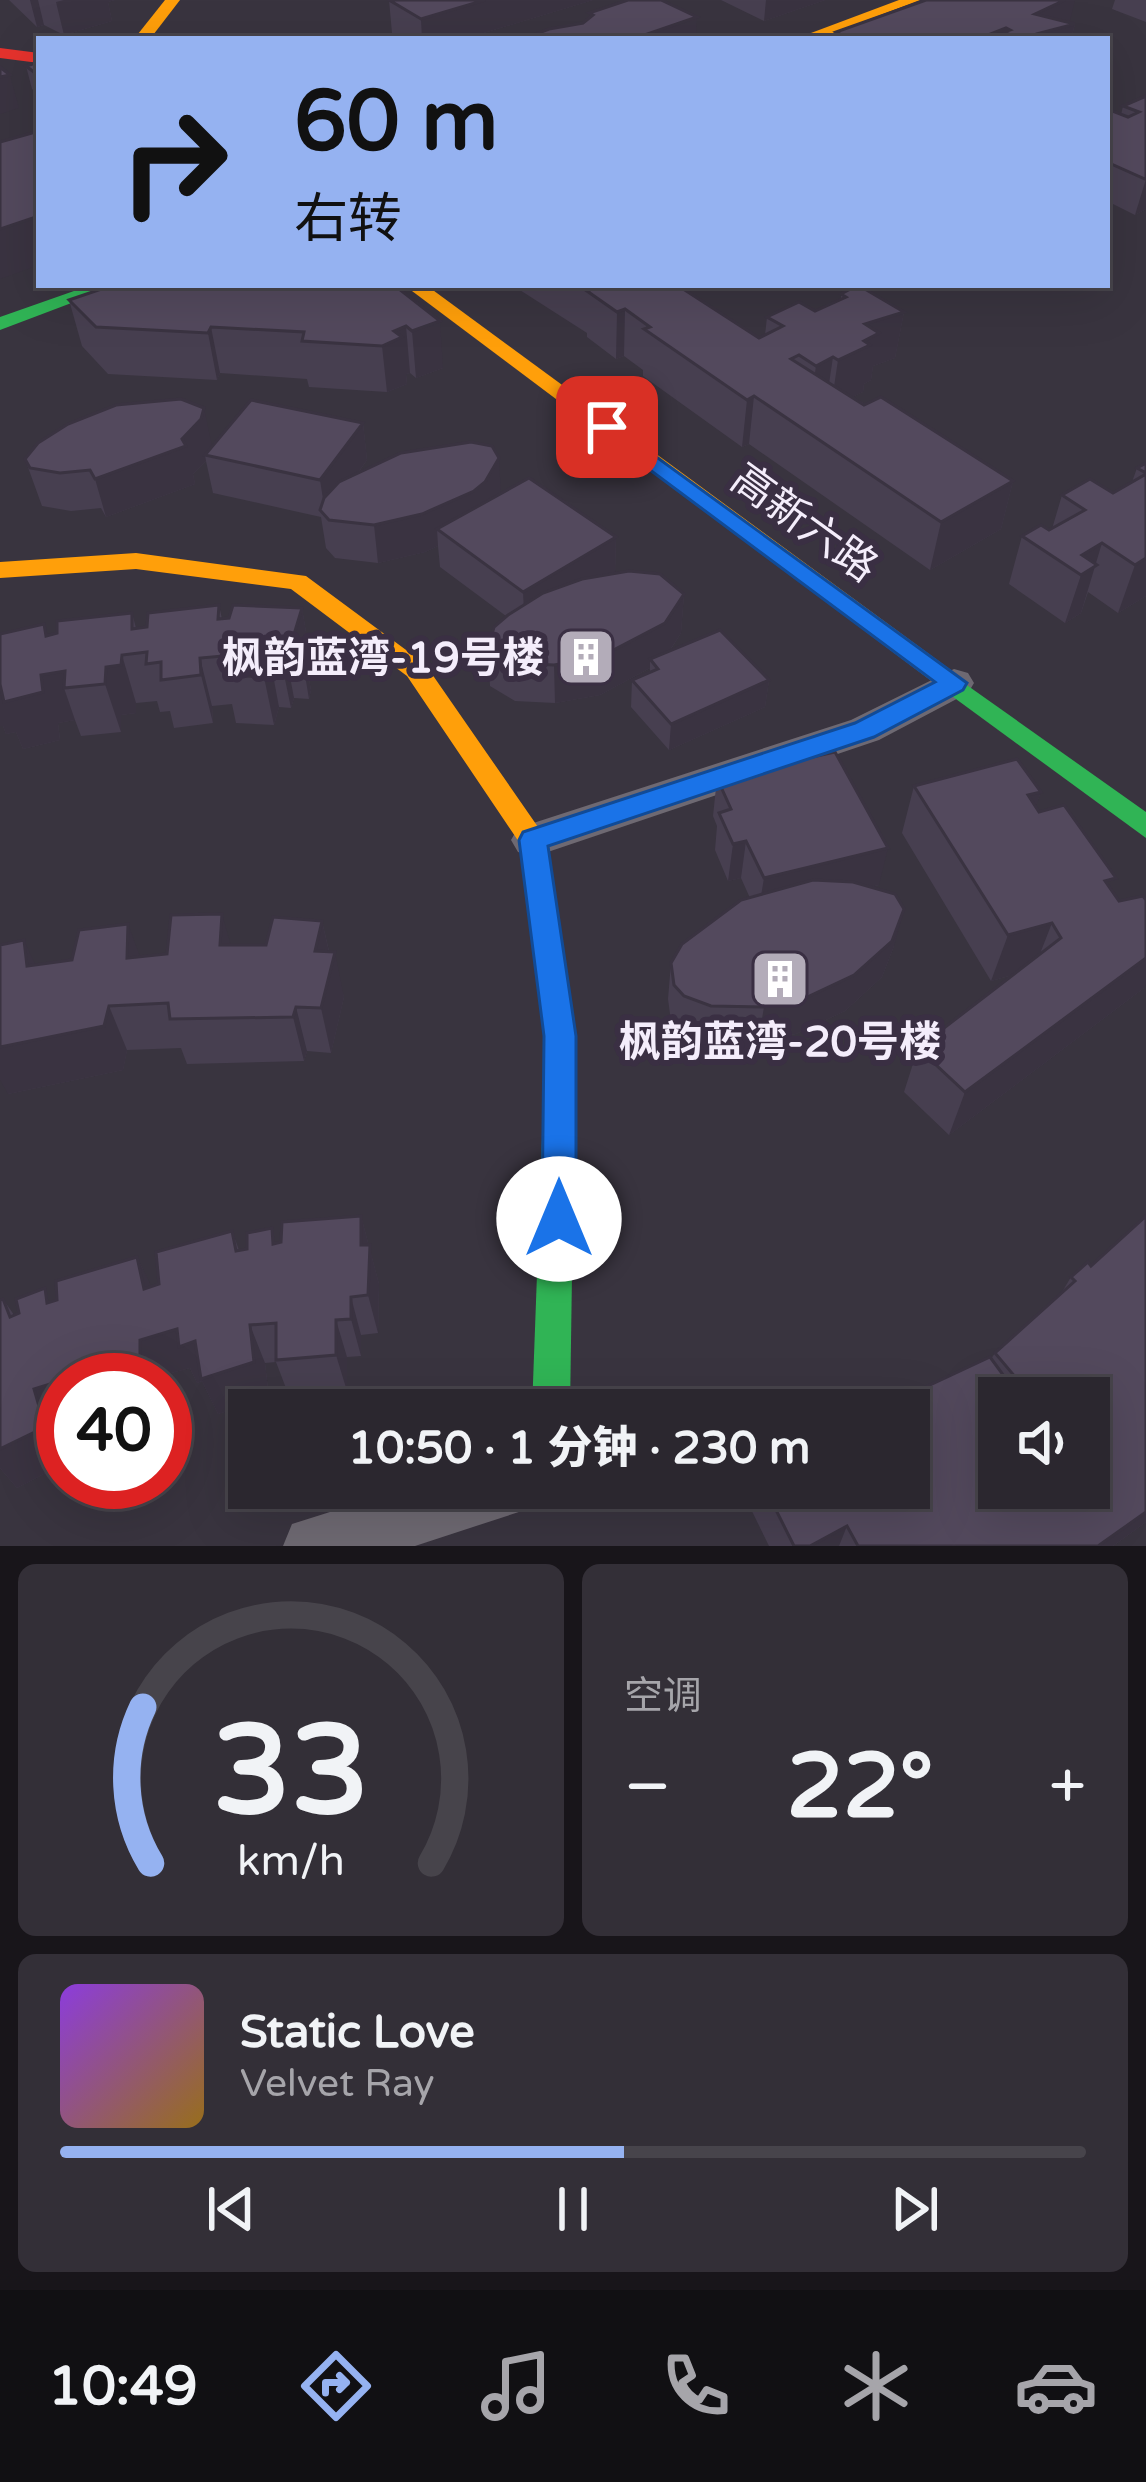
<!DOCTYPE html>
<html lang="zh">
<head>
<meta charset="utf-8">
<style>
  body { margin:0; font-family:"Varela Round","Noto Sans SC",sans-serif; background:#332f37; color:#f1f3f6; height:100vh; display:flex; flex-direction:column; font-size:45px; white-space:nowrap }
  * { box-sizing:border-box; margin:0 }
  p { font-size:39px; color:#a6a5aa }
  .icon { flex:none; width:66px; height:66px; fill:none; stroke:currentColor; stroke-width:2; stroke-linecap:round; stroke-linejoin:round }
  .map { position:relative; height:1546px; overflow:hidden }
  .drawer { display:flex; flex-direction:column; gap:18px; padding:18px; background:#18151a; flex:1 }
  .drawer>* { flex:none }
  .guide { position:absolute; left:36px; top:36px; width:1074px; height:252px; border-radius:0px; box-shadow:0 12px 48px #0002,0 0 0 3px #47444b; background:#95b2f1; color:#111; overflow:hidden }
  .controls { position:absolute; left:978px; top:1377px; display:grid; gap:24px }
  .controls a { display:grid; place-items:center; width:132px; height:132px; border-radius:0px; background:#2b272f; box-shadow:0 12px 48px #0002,0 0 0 3px #47444b; font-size:60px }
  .speed { position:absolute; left:36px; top:1353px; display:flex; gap:24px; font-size:60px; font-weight:700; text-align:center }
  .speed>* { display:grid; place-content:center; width:156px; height:156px; border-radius:50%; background:#2b272f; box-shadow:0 12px 48px #0002,0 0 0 3px #47444b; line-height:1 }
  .speed .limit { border:18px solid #d22; background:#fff; color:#111 }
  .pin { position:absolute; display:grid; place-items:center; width:102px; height:102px; color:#fff; margin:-51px; border-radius:24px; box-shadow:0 6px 18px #0006 }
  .me { position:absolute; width:132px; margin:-66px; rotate:0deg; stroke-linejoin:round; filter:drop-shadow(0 0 9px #0008) }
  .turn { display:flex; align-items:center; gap:42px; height:252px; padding:0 60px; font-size:54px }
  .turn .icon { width:156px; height:156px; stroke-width:2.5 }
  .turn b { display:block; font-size:84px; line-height:102px }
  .big { font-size:90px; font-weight:800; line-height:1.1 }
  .drawer .card { flex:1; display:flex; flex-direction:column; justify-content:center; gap:18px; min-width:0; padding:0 42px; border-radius:18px; background:#332f37 }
  .drawer .dial { align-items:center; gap:0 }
  .dial svg { height:312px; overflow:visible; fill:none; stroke:#47444b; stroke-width:7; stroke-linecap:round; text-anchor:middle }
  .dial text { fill:#f1f3f6; stroke:none }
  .song { display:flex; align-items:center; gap:36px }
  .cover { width:144px; height:144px; border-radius:18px; background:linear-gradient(135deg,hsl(270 70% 55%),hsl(40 70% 35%)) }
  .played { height:12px; border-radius:6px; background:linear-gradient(90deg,#95b2f1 55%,#47444b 55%) }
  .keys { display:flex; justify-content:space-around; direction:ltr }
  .heat { display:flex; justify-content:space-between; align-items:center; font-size:66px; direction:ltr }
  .drawer .tiles { flex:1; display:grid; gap:18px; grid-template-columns:1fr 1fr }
  .card:last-child { grid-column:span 2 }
  .trip { position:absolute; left:228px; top:1389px; width:702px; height:120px; border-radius:0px; background:#2b272f; box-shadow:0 12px 48px #0002,0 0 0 3px #47444b; font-weight:800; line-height:120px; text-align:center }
  .dock { display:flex; height:192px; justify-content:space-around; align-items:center; background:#111013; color:#a6a5aa }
  .dock .icon { width:84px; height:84px }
  .dock .on { color:#95b2f1 }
  .dock b { font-size:54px; color:#f1f3f6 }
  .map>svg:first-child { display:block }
</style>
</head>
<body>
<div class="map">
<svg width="1146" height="1546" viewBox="0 0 1146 1546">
  <rect width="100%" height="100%" fill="#39343f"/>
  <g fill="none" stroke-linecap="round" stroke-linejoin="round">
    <!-- street -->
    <g fill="#6e6972" fill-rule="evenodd">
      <polygon points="954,669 968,673 974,683 968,693 879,740 533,857 518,852 511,840 518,828 851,720"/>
      <polygon points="406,1488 537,1488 528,1509 415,1546 283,1546 292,1524"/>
    </g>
    <!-- fast -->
    <g fill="#30b455" fill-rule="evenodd">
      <polygon points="91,285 119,285 0,330 0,317"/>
      <polygon points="954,676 1146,812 1146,838 945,691 941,685"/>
      <polygon points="558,1124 570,1128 574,1139 570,1410 532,1410 542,1139 546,1128"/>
    </g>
    <!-- slow -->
    <g fill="#ff9f0a" fill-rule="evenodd">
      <polygon points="165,0 180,0 150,39 134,39"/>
      <polygon points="899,0 920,0 817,39 795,39"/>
      <polygon points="404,285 426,285 963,679 967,685 963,691 945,691"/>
      <polygon points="136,553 306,576 425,664 547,840 576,1036 574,1139 570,1150 558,1154 546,1150 542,1139 544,1036 519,842 407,676 291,589 136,569 0,578 0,562"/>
    </g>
    <!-- jam -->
    <polygon fill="#e5322d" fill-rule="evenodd" points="0,48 39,53 39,63 0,58"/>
  </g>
  <!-- wall -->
  <g fill="#473f50" fill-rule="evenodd">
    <polygon points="9,0 115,0 108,2 112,21 64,35 44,25 37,27"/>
    <polygon points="389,0 593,0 464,39 403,39 392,33"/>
    <polygon points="721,0 825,0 764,21"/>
    <polygon points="1115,0 1146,0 1146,22 1112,9"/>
    <polygon points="1070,22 1075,24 1071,39 835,39 836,32"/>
    <polygon points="39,62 39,95 32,89 26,66"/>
    <polygon points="1146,96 1146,209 1135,215 1107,201 1107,111 1121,115 1123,106"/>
    <polygon points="394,285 443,368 416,378 410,373 406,374 407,384 387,392 309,387 307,379 220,373 217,380 108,374 82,346 69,300"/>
    <polygon points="512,285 691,285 682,288 759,338 765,335 767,317 815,311 841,299 841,294 904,312 895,358 873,366 871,380 864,384 863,392 852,397 1013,481 1001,529 930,570 749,444 742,447 643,376 643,370 624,356 616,359 587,337 587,333"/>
    <polygon points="363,423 367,460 358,473 501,493 616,537 615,573 684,594 681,633 669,652 769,680 765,707 669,750 631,707 632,680 650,672 650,668 600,695 555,703 515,701 490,686 488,648 506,616 440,567 438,546 425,552 378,563 335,558 326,548 321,517 213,493 206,461 193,474 195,484 106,517 101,508 71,511 42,506 25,459 212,446"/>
    <polygon points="1146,463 1146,596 1118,613 1088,592 1081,613 1065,623 1009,584 1022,536 1052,529 1062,495 1113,493 1132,482 1137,468"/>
    <polygon points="219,605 222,619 302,608 310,656 307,668 311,690 309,699 294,698 291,708 279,707 274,725 236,723 232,704 212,706 213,723 174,728 170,711 160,712 157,701 136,703 136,713 121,715 121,732 81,736 75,720 58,723 60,740 23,749 16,732 6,734 3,726 0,726 0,634 48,636 132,613 136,628 147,627"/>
    <polygon points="717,778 879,885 871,887 894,946 882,977 845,1011 796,1034 758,1042 706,1041 681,1031 671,1021 668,999 671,963 750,898 741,878 728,881 715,850 717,826 713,816"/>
    <polygon points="914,786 1041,792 1035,807 1111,890 1144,988 949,1135 904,1092 918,1048 1013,975 991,981 902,833"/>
    <polygon points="322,921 329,951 344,997 331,1053 307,1051 304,1061 187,1064 181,1048 127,1050 123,1070 8,1094 35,965 140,957 231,945 266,945"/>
    <polygon points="361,1216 379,1284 378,1333 361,1335 361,1356 347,1357 347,1391 289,1396 276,1362 265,1363 269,1398 218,1414 202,1381 197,1383 190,1368 160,1376 160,1380 63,1380 63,1423 59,1424 63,1437 63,1464 17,1488 0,1468 0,1300 3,1299 14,1315 53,1301 137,1257 151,1287 159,1284 232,1231 239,1250 277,1243"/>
    <path d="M1146,1216V1522L1113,1546H769L747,1501L750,1488H909V1410H859L861,1406L889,1404L991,1359L995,1353L1062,1292L1071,1277L1091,1266ZM999,1398H1089L999,1488Z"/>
  </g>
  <!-- shaded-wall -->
  <g fill="#3a3341">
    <polygon points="30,0 38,0 44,25 37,27"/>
    <polygon points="64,0 115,0 108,2 112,21 64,35 56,2"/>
    <polygon points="485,0 593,0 464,39 422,39 421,19"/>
    <polygon points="766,0 825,0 764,21"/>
    <polygon points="1065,0 1075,0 1069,25 1075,24 1071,39 1030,39 1035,14"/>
    <polygon points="697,17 696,39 633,39"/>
    <polygon points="1006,28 1003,39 978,39"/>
    <polygon points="10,75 19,108 0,114 0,77"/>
    <polygon points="1146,179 1146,209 1135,215"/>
    <polygon points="39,216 39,265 0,279 0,229"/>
    <polygon points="625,309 624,356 616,359 617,312"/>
    <polygon points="904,312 895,358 873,366 871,380 864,384 863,392 831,407 838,360 865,324"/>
    <polygon points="440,321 443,368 416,378 412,331"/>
    <polygon points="406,326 410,373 406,374 407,384 387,392 382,346 394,331"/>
    <polygon points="211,327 220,373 217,380 208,333"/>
    <polygon points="833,357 826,404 809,413 816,366"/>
    <polygon points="754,396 749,444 742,447 747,400"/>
    <polygon points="204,408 212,446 205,455 206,461 193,474 195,484 106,517 95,479 182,439"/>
    <polygon points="363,423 367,460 326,518 320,480"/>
    <polygon points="499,458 501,496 437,529 438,546 425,552 378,563 374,525"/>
    <polygon points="1013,481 1001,529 930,570 941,522"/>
    <polygon points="616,537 615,575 525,630 523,592"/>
    <polygon points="1102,543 1081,613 1065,623 1081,575 1082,555"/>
    <polygon points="1146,558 1146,596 1118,613 1135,565"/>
    <polygon points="684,594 681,633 663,661 650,659 650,668 600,695 555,703 554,665"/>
    <polygon points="302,608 310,656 307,668 311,690 309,699 301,651 292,641"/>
    <polygon points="44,624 61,672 65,671 64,688 75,720 58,723 60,740 23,749 16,732 6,734 3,726 0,726 0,684 41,675 46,636"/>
    <polygon points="285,650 294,698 291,708 281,660"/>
    <polygon points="122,655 136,703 136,713 121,715 121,732 105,684 106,667"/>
    <polygon points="200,658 212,706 213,723 201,675"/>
    <polygon points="270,659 279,707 274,725 264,677"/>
    <polygon points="769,680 765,707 669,750 671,724"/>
    <polygon points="1041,792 1024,839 1028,795"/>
    <polygon points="746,841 741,878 728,881 733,844"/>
    <polygon points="888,848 879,885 758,914 764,878"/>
    <polygon points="904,909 894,946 882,977 845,1011 796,1034 758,1042 764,1007"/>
    <polygon points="222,914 235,960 220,945"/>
    <polygon points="322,921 332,965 335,952 344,997 331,1053 321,1008 315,951"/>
    <polygon points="1052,923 1034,969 991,981 1008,935"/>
    <polygon points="128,924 145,970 127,958"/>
    <polygon points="24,940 45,986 27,966"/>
    <polygon points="1146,950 1146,984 1144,988 949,1135 965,1092"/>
    <polygon points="109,1006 127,1050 123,1070 8,1094 0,1080 0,1047"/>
    <polygon points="296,1007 307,1051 304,1061 293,1017"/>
    <polygon points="361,1216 379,1284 378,1333 368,1295 361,1245"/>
    <polygon points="137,1257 156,1296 144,1289"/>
    <polygon points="351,1297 361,1335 361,1356 351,1319"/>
    <polygon points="336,1320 347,1357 347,1391 336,1355"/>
    <polygon points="250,1325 265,1363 269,1398 218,1414 202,1381 197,1383 190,1368 160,1376 160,1380 125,1380 124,1369 140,1340 177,1329"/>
    <polygon points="63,1380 63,1423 59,1424 63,1437 63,1464 17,1488 0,1468 0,1447 34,1389"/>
    <polygon points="1146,1512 1146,1522 1113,1546 1098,1546"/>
    <polygon points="847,1526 839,1546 810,1546"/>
  </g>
  <!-- building -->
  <g fill="#53495d" stroke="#3a3341" stroke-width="3">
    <polygon points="389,0 485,0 421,19"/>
    <polygon points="628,0 661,0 697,17 633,39 523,39 549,29 583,23 593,15 589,13"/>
    <polygon points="926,0 1065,0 1035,14 1075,24 1040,33 1045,35 1036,39 1020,39 1004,32 1010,30 1006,28 978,39 850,39 836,32"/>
    <polygon points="39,62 39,76 26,66"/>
    <polygon points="0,67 10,75 0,77"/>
    <polygon points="1146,96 1146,179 1145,179 1107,162 1107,111 1110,110 1128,117 1139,112 1123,106"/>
    <polygon points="39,131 39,216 0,229 0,142"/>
    <polygon points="113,285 394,285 440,321 412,331 406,326 394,331 402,337 382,346 302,341 304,332 211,327 208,333 96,327 69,300"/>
    <polygon points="585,285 677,285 759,338 783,326 767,317 799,302 815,311 846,297 841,294 858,285 904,312 865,324 879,333 864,341 870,345 838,360 833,357 816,366 799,355 791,359 864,405 881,397 1013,481 941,522 754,396 747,400 644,329 650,327 625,309 617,312 587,291 592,289"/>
    <polygon points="181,399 204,408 201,419 182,439 186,446 95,479 90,470 60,473 30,468 25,459 38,443 68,424 116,405"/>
    <polygon points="251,400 363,423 320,480 205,455"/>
    <polygon points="471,442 492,446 499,458 485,482 474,491 422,514 374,525 329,520 320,510 324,498 339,482 401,453"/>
    <polygon points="1146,463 1146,473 1137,468"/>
    <polygon points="1146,474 1146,558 1135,565 1102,543 1082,555 1097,565 1081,575 1022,536 1041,525 1049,530 1085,510 1062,495 1090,479 1113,493"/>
    <polygon points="529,478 616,537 523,592 437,529"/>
    <polygon points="629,571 660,574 684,594 665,623 600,657 554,665 513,663 488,648 494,627 508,615 543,593 582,579"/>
    <polygon points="219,605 218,619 229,618 233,605 302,608 292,641 302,642 301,651 285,650 281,660 270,659 264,677 225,675 231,657 223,656 200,658 201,675 161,680 161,662 146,664 147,652 122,655 121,665 106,667 105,684 64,688 65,671 41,675 43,692 4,702 0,684 0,634 44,624 46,636 57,633 57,621 132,613 132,629 147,627 148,613"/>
    <polygon points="720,630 769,680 671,724 632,680 658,669 650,659"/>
    <polygon points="835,752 888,848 764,878 746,841 733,844 719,813 731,809 717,778"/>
    <polygon points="1017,759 1041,792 1028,795 1039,812 1064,805 1116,878 1105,881 1119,901 1143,896 1146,900 1146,958 965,1092 918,1048 1061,938 1052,923 1008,935 914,786"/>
    <polygon points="813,880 853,882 895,894 904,909 892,941 854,975 803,999 764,1007 711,1006 684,996 674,985 671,963 682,944 741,900"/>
    <polygon points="222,914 220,945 266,945 273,917 322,921 315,951 335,952 321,1008 296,1007 293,1017 170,1019 168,1003 109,1006 104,1026 0,1047 0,945 24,940 27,966 72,960 79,930 128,924 127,958 167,954 171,915"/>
    <polygon points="361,1216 361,1245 370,1245 368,1295 351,1297 351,1319 336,1320 336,1355 276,1360 276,1323 250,1325 254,1362 201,1379 195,1341 179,1347 177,1329 140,1340 140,1360 124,1369 125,1380 63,1380 34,1389 45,1427 0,1449 0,1300 3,1299 10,1317 19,1313 16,1299 45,1288 47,1303 57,1300 56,1281 137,1257 144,1289 159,1284 156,1252 232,1231 236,1251 247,1249 247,1233 272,1228 273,1244 281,1242 282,1222"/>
    <polygon points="1146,1216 1146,1512 1098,1546 858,1546 847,1526 810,1546 794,1546 765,1488 909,1488 909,1410 864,1410 861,1406 883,1395 889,1404 990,1357 1020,1398 999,1398 999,1488 1089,1488 1089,1398 1033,1398 995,1353 1075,1281 1071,1277 1088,1262 1091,1266"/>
  </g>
  <!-- route -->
  <polygon fill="#1a73e8" stroke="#114b97" stroke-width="3" points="607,421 967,683 963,690 874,737 548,846 576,1036 576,1219 571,1230 559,1235 547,1230 542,1219 544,1036 519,840 523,832 855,723 935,682 599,432 599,423"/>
  <!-- icons -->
  <defs>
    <g id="building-square" transform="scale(3)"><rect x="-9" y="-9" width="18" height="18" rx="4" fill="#b3acb9" stroke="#3a2f43"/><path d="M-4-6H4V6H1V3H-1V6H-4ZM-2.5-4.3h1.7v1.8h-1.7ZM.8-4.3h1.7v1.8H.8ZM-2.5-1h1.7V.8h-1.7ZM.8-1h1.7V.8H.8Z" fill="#fff"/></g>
  </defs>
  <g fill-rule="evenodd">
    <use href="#building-square" x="586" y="657"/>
    <use href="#building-square" x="780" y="979"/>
  </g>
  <g text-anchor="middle" stroke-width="12" stroke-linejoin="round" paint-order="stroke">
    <!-- street labels -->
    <g font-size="42" fill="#f4edfb" stroke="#3a2f43">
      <text transform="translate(805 522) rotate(36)" y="15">高新六路</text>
    </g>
    <!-- poi labels -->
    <g font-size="42" font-weight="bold" fill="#f4edfb" stroke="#3a2f43" text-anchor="end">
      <text x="544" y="672">枫韵蓝湾-19号楼</text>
      <text x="780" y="1056" text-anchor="middle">枫韵蓝湾-20号楼</text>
    </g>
  </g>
</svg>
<div class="controls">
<a><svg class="icon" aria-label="sound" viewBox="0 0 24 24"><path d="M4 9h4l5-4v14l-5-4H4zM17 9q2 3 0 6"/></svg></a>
</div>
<div class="speed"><div class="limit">40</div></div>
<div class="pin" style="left:607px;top:427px;background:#d93025"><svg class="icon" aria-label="arrive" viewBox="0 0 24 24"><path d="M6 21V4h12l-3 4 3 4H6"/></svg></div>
<svg class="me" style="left:559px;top:1219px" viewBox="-20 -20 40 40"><circle r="19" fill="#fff"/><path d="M0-13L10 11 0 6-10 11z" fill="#1a73e8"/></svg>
<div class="trip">10:50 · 1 分钟 · 230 m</div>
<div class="guide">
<div class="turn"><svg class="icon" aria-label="right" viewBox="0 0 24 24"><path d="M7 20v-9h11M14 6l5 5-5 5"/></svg><div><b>60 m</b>右转</div></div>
</div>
</div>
<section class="drawer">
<div class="tiles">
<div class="card dial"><svg viewBox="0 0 100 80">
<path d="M14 69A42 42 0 1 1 86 69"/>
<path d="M14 69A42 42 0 0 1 12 29" stroke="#95b2f1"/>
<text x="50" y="56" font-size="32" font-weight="700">33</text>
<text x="50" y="72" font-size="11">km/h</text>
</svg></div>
<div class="card"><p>空调</p>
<div class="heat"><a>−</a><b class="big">22°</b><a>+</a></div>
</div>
<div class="card">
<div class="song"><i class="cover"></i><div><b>Static Love</b><p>Velvet Ray</p></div></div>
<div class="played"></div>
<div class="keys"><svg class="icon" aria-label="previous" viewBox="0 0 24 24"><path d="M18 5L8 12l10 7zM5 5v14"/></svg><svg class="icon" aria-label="pause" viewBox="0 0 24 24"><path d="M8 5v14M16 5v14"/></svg><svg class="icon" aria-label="next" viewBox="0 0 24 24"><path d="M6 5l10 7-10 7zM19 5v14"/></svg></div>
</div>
</div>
</section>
<nav class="dock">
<b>10:49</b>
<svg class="icon on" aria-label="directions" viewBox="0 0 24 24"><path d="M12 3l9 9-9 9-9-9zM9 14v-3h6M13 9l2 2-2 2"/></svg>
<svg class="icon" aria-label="music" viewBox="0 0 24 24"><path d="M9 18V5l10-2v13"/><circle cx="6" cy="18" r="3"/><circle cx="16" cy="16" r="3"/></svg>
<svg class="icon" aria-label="phone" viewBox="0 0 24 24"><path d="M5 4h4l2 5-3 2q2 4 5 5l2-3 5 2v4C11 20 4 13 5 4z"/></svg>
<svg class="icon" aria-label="climate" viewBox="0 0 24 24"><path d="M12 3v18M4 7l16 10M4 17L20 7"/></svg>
<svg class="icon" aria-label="car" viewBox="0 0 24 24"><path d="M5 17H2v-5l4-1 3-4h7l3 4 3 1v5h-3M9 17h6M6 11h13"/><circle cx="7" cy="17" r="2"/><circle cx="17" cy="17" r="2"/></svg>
</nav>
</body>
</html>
